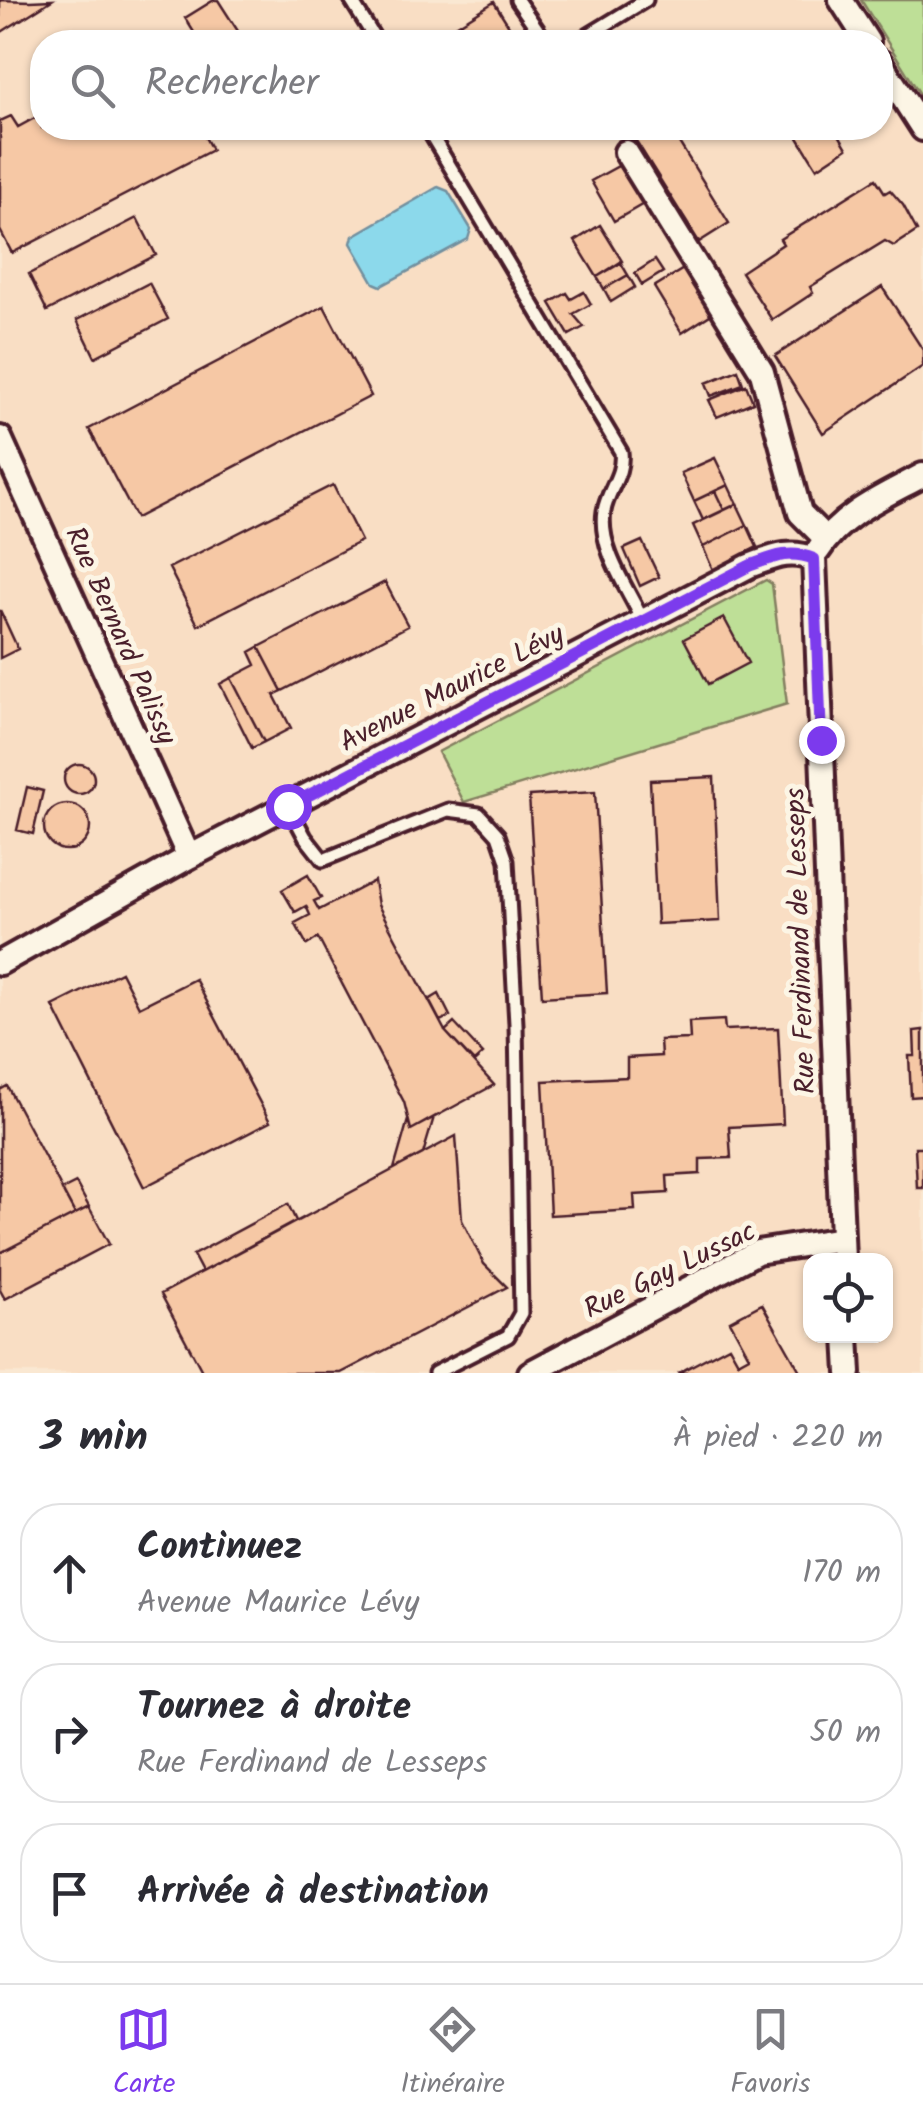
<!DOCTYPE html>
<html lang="fr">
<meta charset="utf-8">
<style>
body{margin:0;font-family:Kalam,sans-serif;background:#f7f7f7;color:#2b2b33}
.controls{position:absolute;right:30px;bottom:30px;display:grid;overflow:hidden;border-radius:20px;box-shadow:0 2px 8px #0004}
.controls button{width:90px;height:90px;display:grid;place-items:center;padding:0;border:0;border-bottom:2px solid #e1e1e2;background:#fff;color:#2b2b33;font:50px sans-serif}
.stop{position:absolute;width:30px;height:30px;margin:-22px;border:8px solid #7c3aed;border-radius:50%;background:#fff}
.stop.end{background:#7c3aed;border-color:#fff;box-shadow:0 2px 10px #0008}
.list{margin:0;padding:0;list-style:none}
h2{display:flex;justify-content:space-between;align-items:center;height:130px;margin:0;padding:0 40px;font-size:42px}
h2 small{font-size:32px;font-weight:400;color:#7c7c81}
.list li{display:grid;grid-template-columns:65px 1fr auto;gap:30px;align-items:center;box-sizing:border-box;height:140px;margin:0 20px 20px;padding:0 20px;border:2px solid #e1e1e2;border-radius:40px}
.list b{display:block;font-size:38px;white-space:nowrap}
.list p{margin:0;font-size:32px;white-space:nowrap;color:#7c7c81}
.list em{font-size:32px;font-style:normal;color:#7c7c81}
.icon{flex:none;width:55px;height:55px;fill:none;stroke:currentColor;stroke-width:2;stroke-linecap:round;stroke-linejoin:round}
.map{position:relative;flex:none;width:923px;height:1373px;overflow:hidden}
.search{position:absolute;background:#fff;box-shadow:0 2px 8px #0004;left:30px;right:30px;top:30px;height:110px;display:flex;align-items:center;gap:25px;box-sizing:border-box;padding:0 35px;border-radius:40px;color:#7c7c81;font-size:38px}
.sheet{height:610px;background:#fff}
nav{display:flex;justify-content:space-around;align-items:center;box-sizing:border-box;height:140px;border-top:2px solid #e1e1e2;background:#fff;font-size:28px;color:#7c7c81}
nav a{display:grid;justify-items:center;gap:5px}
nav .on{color:#7c3aed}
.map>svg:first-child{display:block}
.built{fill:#f9dec4;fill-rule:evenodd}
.green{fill:#bedf97;stroke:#847f61;stroke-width:2.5}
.water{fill:#8cd9eb;stroke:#728f9e;stroke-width:2.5}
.building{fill:#f6c8a5;stroke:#4a1f2b;stroke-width:2.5}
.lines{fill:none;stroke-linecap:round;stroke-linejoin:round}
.lane-casing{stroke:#4a1f2b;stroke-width:19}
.street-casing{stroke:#4a1f2b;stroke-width:30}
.lane{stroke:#fcf5e5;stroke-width:11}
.street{stroke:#fcf5e5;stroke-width:22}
.route{stroke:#7c3aed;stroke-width:12}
.labels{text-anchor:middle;stroke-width:10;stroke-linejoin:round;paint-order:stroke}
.street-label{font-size:28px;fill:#4a1f2b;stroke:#fcf5e5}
</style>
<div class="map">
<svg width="923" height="1373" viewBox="0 0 923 1373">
<rect width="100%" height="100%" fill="#fae8d2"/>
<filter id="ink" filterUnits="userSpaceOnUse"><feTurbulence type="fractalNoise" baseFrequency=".01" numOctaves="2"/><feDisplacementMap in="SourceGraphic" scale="20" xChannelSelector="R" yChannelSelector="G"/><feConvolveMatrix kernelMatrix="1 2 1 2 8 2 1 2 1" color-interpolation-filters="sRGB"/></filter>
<g filter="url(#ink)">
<path class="built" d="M0,0H923V1373H0ZM42,42H880V128H42ZM810,1260H886V1336H810Z"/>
<path class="green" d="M861,0H923V99Z
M766,580L772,584L787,704L464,802L438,752Z"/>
<path class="water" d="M438,187L448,191L471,229L468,239L381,286L374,283L351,243L353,236Z"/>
<path class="building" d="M0,0L30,1L52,0L0,33Z
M214,0H218L245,42H200L185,18Z
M494,2L519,42H442L438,37Z
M42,114V128H200L212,150L12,253L0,230V121L11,116L18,127Z
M628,128H670L729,223L699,242Z
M792,128H835L847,148L817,168Z
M622,164L645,203L614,221L591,181Z
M876,179L885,193L890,190L903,205L917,231L894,246L885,241L810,287L813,293L772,320L741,272L783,244L780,239Z
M137,218L156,255L47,311L29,274Z
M600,225L622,261L597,277L575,241Z
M655,260L663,272L642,285L635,273Z
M621,263L628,275L604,289L597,277Z
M685,268L713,313L682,333L654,287Z
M628,275L635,287L611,302L604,289Z
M149,283L168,319L95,357L77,320Z
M882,287L923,350V366L823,433L775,356Z
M584,292L591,304L573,314L584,327L569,335L550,303L567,293L571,299Z
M324,306L371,396L136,518L89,429Z
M738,370L743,384L711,396L706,383Z
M746,385L753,402L717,417L709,400Z
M715,458L728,485L694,501L681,473Z
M333,485L361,541L198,625L169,568Z
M728,485L737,504L724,510L715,491Z
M715,491L724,510L703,520L694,501Z
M737,504L747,525L703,547L693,525Z
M747,525L757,547L713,570L703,547Z
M642,541L659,577L640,586L624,549Z
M385,582L408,626L282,691L259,647Z
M0,610L18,649L0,658Z
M724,618L748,663L708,684L684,639Z
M259,647L282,691L274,695L291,728L264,742L231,678L256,665L250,652Z
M231,678L264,742L252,748L220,684Z
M64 779a15 15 0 1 1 30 0a15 15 0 1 1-30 0Z
M714,777L720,921L657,924L650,780Z
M27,787L43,791L33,834L17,830Z
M595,792L607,993L542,997L529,796Z
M44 827a23 23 0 1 1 46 0a23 23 0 1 1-46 0Z
M308,875L321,898L314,901L319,910L374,881L378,905L445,1031L494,1085L411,1130L404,1102L318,938L307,945L295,923L310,915L306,906L295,912L282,890Z
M121,972L139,1007L195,979L270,1122L144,1187L53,1006Z
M439,994L450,1016L440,1021L429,1000Z
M724,1020L725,1030L778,1028L783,1124L729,1127L731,1158L700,1159V1174L667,1176L668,1193L634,1195L635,1210L550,1215L543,1081L627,1077V1058L661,1056L660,1040L690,1039L689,1022Z
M454,1023L483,1054L474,1062L445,1031Z
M923,1030V1096L911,1097L909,1056H915L914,1031Z
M7,1086L75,1214L0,1253V1090Z
M434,1117L423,1154L394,1169L408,1120L411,1130Z
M456,1136L462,1220L484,1264L507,1287L341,1373H203L161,1294Z
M915,1147H923V1188H917Z
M76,1183L89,1207L75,1214L62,1190Z
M288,1204L296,1221L202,1272L193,1255Z
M89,1207L109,1244L5,1299L0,1290V1253Z
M762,1304L801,1373H678L729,1346L738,1362L749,1356L730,1321Z"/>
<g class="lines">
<defs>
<path id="lane" d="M351,0L377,42
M517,0L546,42
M577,42L646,0
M427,128L621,452C624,475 608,489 604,511C598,549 628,588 643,621
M288,805L305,837L323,860L448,810L479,814L498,835L507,861L516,1024L521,1313L508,1336L435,1373"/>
<path id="street" d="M841,0L868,42
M880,62L923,129
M626,152L762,372L800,513L826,539
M0,438L189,857
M818,551C842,513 885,496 923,475
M814,559L843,1260
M0,963L189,857L749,566C774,557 789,549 814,559
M847,1336L849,1373
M530,1373L757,1252L842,1239"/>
</defs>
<use href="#lane" class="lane-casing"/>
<use href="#street" class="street-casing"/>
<use href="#lane" class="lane"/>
<use href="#street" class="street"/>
</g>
</g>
<g class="lines" filter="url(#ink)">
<path class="route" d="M288,806L749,566C773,557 789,549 814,559L821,740"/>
</g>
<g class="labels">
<g class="street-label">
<text transform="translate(122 635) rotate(66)" y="10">Rue Bernard Palissy</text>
<text transform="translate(451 687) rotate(-27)" y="10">Avenue Maurice Lévy</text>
<text transform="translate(799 941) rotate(-92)" y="10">Rue Ferdinand de Lesseps</text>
<text transform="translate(669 1269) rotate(-26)" y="10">Rue Gay Lussac</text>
</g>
</g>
</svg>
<div class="controls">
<button><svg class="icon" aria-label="locate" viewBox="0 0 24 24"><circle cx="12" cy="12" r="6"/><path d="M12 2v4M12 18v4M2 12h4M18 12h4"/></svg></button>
</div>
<div class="stop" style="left:288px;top:806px"></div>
<div class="stop end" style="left:821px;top:740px"></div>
<div class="search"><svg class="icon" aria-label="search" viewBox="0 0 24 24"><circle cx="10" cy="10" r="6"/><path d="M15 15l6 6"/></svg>Rechercher</div>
</div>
<section class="sheet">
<h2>3 min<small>À pied · 220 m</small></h2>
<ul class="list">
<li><svg class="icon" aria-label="ahead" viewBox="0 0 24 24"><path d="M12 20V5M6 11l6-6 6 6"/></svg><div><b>Continuez</b><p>Avenue Maurice Lévy</p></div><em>170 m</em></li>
<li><svg class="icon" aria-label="right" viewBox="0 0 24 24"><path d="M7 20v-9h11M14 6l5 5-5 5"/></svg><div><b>Tournez à droite</b><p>Rue Ferdinand de Lesseps</p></div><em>50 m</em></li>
<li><svg class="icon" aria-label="arrive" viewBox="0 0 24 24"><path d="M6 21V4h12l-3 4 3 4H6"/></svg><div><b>Arrivée à destination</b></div></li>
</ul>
</section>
<nav>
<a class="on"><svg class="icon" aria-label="map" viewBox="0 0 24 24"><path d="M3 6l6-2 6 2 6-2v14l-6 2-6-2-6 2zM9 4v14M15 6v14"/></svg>Carte</a>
<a><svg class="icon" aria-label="directions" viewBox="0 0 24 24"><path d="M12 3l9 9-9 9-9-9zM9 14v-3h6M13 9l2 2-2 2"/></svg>Itinéraire</a>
<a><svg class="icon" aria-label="saved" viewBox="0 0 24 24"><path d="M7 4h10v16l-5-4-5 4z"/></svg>Favoris</a>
</nav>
